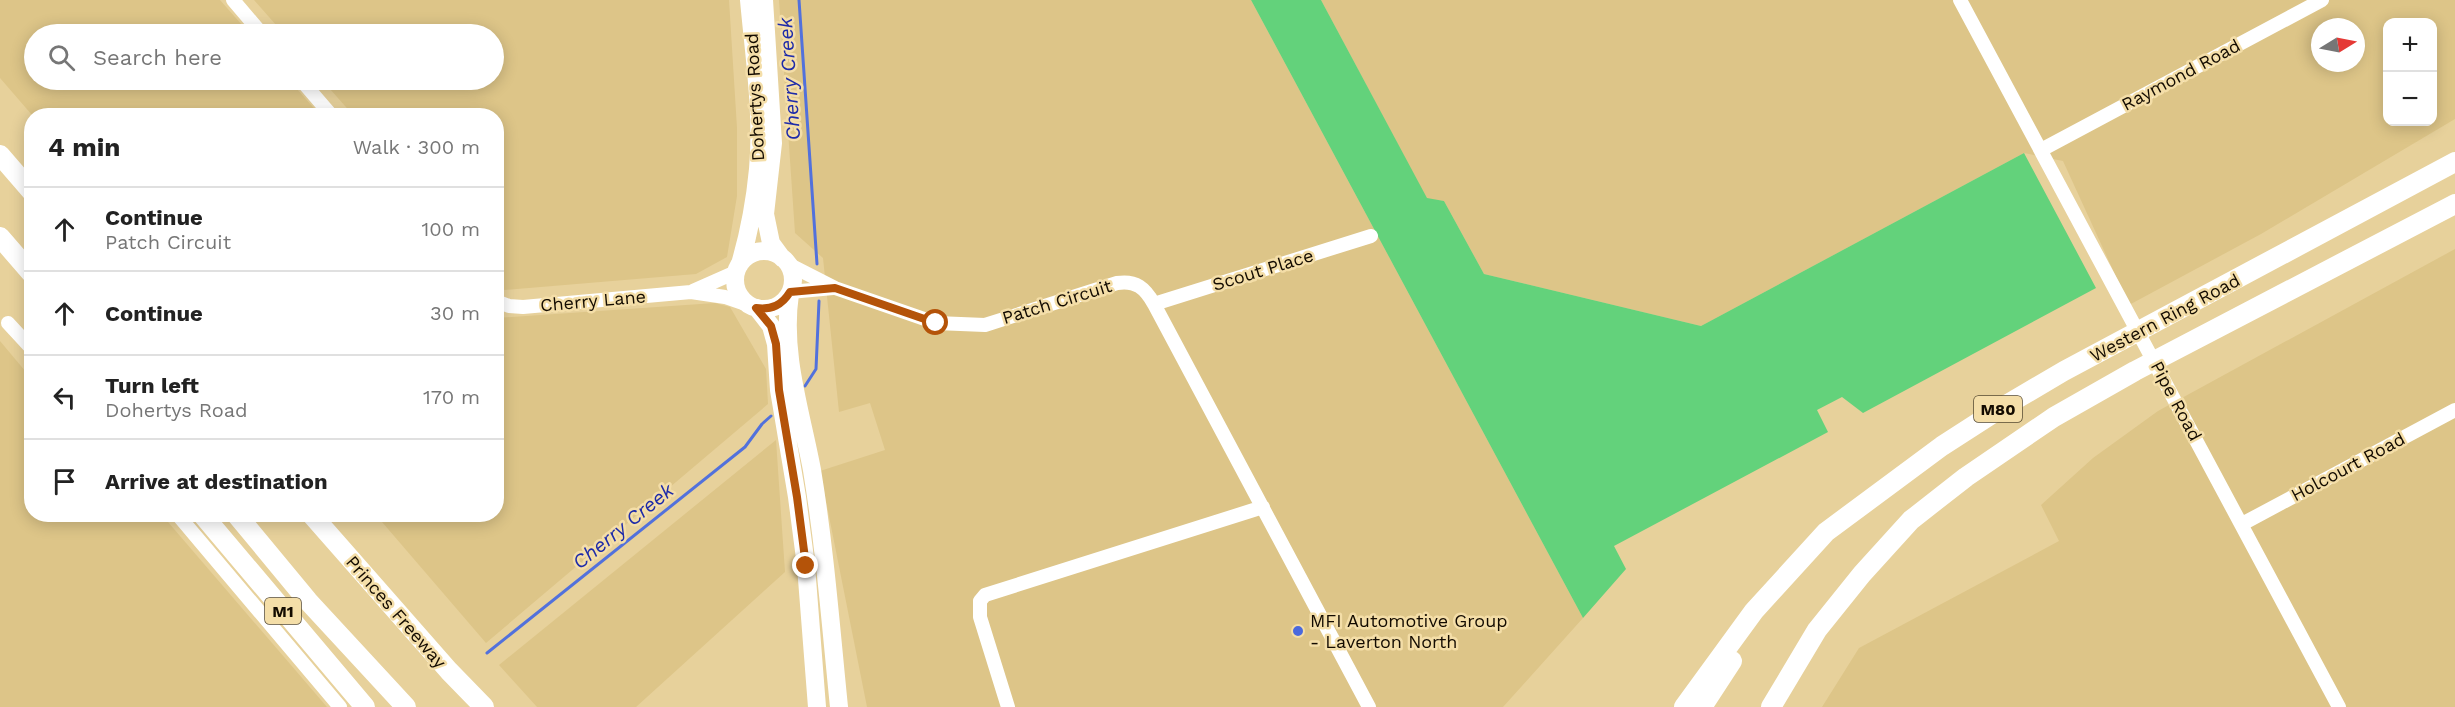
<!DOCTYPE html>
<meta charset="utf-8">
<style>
body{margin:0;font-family:"Work Sans",sans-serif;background:#f2f2f2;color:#222}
.controls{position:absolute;right:18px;top:18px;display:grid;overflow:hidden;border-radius:12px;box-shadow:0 3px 15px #0003}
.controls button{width:54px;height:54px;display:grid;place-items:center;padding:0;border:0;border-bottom:2px solid #e0e0e0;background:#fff;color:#222;font:30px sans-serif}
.compass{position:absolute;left:2311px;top:18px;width:54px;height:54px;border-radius:50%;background:#fff;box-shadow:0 3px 15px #0003;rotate:80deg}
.stop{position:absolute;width:18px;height:18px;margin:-14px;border:4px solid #b45309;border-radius:50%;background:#fff}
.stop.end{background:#b45309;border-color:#fff;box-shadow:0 2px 6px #0008}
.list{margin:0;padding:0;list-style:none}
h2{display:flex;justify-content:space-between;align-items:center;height:78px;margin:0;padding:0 24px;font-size:26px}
h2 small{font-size:20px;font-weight:400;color:#767676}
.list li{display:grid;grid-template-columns:39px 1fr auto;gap:18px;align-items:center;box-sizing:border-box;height:84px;padding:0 24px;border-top:2px solid #e0e0e0}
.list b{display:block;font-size:22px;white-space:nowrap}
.list p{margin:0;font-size:20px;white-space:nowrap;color:#767676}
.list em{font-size:20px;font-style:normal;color:#767676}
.icon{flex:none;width:33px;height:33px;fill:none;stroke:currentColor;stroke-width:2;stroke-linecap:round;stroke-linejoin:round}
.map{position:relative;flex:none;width:2455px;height:707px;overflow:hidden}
.search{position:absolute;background:#fff;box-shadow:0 3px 15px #0003;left:24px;top:24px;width:480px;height:66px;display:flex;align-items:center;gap:15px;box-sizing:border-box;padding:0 21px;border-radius:33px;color:#767676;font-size:22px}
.panel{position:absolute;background:#fff;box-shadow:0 3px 15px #0003;left:24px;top:108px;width:480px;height:414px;border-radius:24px}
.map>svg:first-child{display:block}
.built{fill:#ddc588;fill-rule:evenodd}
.green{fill:#63d27b}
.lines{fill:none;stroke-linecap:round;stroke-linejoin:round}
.stream{stroke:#5271dc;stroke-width:3}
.minor{stroke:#fff;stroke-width:14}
.major{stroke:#fff;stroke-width:18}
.highway{stroke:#fff;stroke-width:20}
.route{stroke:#b45309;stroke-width:8}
.poi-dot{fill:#4a69dd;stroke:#f4dea8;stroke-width:2}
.labels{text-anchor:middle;stroke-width:5;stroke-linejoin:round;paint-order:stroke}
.shield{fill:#f4dea8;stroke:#564a32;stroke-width:1.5}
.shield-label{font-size:16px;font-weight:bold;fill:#130b00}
.street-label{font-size:18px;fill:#130b00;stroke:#f4dea8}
.poi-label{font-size:18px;fill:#130b00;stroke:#f4dea8;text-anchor:start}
.water-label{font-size:20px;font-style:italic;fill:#1e2ba9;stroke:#f4dea8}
</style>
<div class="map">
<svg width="2455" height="707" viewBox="0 0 2455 707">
<rect width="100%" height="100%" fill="#e7d19b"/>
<path class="built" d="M0,0H220L250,34H34V80H289L320,115H32L0,78Z
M254,0H729L737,128V196L727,257L696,274L504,290L496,282V116L353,115L322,80H494V34H284Z
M779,0H1251L1583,618L1503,707H867L820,471L885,450L870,403L839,412L823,258L795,233Z
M1321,0H2455V119L2261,234L2129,305L2063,161L2024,153L1701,326L1484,274L1444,201L1427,199ZM2388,22H2432V122H2388ZM2320,27H2356V63H2320Z
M2455,249V707H1822L1859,648L2059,541L2041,505L2093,458L2158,411Z
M715,303L730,307L766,369L768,404L486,643L376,515L496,514L497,318Z
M0,341L31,378L32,514L162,515L327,707H0Z
M776,440L785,572L636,707H537L499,665Z"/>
<path class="green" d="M1251,0H1321L1427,198L1444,201L1484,274L1701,326L2024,153L2096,288L1863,413L1842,397L1817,410L1828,432L1614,546L1626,569L1583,618Z"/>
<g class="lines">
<path class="stream" d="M799,0L817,264
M805,386L816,369L819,301
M487,653L745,447L762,424L771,416"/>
<path class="minor" d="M233,0L262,34
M1960,0L2339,707
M301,80L332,116
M2041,150L2322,0
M788,264L835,288L936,323L985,325L1117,283C1136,280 1145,288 1154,304L1369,707
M693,291L736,272
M790,292L833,288
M496,301L509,306L523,307L691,292L725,297L748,305
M1154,304L1371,236
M8,323L32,349
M177,514L340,707
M2242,524L2455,410
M1008,707L980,617V601L985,595L1263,507"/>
<path class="major" d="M764,0L773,143L765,214L771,243L782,258
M735 280a29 29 0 1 1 58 0a29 29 0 1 1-58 0Z
M740,264C749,233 755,201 758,169C763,114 754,56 749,0
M790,294C781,354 801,411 812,470C825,549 831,628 839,707
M757,308L771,326L776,344L779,390L797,497L806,566L817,707"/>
<path class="highway" d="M0,155L32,192
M0,237L32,274
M202,514L365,707
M236,514L308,601L406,707
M311,514L449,671L484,707
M1684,707L1754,611L1826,532L1942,446L2001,408L2064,371L2455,162
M1702,707L1732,661
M1771,707L1817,630L1862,574L1911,520L1966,477L2054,417L2135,371L2455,204"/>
</g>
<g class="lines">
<path class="route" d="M806,566L797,497L779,390L776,344L771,326L756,308C772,310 782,305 790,292L835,288L936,323"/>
</g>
<circle class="poi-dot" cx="1298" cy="631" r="6"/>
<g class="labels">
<g class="shield">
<rect x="1974" y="396" width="48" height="26" rx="4.5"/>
<rect x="265" y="598" width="36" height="26" rx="4.5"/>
</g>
<g class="shield-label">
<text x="1998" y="415">M80</text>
<text x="283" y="617">M1</text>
</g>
<g class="street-label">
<text transform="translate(2181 75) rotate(-28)" y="6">Raymond Road</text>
<text transform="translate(755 97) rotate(-93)" y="6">Dohertys Road</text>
<text transform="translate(1263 270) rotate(-17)" y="6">Scout Place</text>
<text transform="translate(593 301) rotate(-5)" y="6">Cherry Lane</text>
<text transform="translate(1057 302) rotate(-17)" y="6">Patch Circuit</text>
<text transform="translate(2165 318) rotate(-28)" y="6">Western Ring Road</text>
<text transform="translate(2176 401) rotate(62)" y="6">Pipe Road</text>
<text transform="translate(2348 467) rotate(-28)" y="6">Holcourt Road</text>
<text transform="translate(396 612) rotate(49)" y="6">Princes Freeway</text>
</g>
<g class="poi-label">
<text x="1310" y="627">MFI Automotive Group<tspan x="1310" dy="21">- Laverton North</tspan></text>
</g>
<g class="water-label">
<text transform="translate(789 79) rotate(-94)" y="7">Cherry Creek</text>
<text transform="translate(623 526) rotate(-39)" y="7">Cherry Creek</text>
</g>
</g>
</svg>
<div class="controls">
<button>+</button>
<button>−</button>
</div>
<svg class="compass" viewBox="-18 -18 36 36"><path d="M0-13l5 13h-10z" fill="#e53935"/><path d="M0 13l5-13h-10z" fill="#767676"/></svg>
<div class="stop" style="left:936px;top:323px"></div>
<div class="stop end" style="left:806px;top:566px"></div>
<div class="search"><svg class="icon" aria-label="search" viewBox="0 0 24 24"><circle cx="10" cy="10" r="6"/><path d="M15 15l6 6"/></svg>Search here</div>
<section class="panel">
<h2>4 min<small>Walk · 300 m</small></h2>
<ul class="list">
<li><svg class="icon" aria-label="ahead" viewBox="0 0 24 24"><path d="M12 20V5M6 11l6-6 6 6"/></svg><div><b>Continue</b><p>Patch Circuit</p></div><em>100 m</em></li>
<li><svg class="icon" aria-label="ahead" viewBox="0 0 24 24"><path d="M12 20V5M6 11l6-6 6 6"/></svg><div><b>Continue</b></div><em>30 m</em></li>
<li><svg class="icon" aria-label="left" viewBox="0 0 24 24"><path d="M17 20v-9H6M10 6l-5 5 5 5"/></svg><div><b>Turn left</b><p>Dohertys Road</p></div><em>170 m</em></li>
<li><svg class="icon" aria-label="arrive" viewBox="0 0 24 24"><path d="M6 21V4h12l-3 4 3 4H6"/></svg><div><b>Arrive at destination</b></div></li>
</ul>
</section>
</div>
